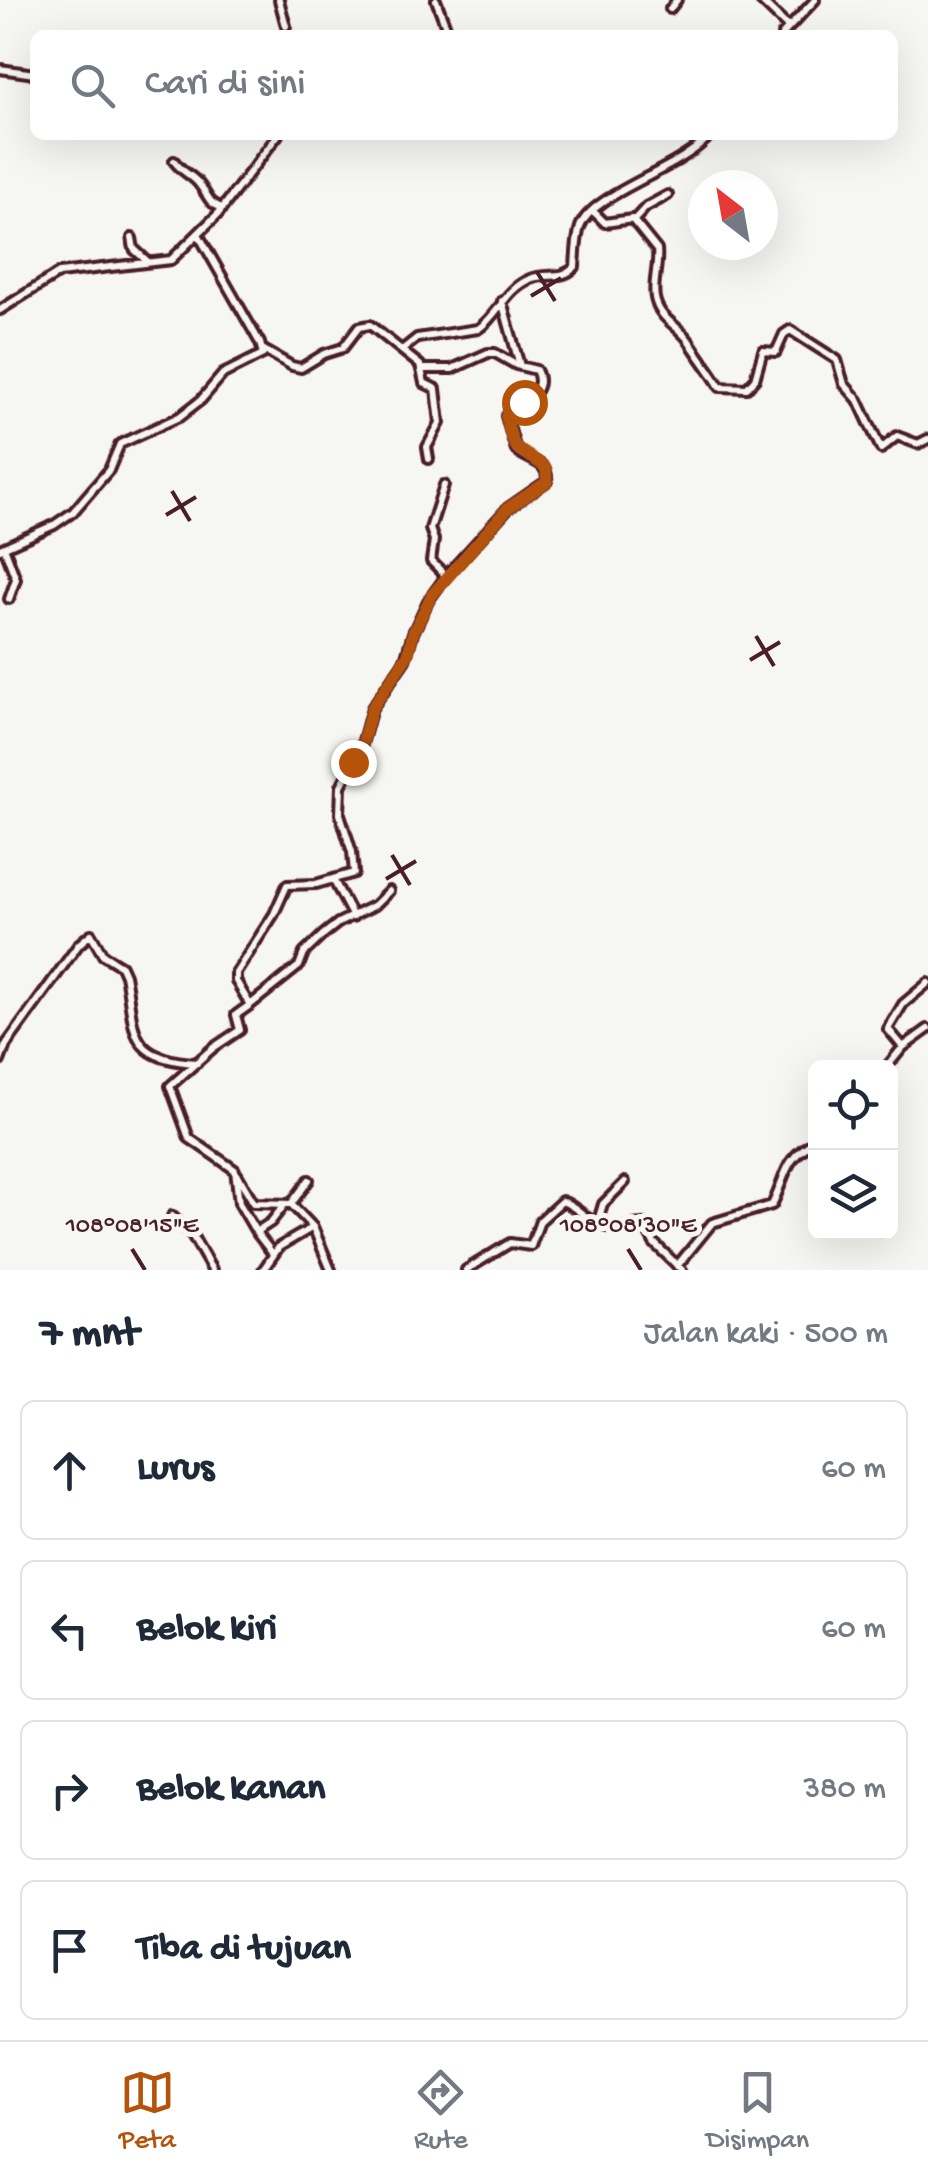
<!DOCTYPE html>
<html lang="id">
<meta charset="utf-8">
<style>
body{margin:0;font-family:"Gochi Hand",sans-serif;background:#f2f2f3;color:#1f2937}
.controls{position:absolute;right:30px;bottom:30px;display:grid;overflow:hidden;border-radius:15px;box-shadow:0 10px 40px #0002}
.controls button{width:90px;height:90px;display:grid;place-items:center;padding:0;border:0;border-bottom:2px solid #e0e1e3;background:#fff;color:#1f2937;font:50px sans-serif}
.compass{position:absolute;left:688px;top:170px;width:90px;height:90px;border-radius:50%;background:#fff;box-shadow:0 10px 40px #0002;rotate:329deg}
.stop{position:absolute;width:30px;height:30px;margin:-22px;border:8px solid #b45309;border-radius:50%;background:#fff}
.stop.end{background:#b45309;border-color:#fff;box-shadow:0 2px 10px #0008}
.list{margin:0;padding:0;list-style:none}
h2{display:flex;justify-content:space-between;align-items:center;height:130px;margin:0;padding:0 40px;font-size:42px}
h2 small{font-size:32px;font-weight:400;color:#747a83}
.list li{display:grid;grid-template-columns:65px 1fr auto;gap:30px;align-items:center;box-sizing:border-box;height:140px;margin:0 20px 20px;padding:0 20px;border:2px solid #e0e1e3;border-radius:15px}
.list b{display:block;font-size:38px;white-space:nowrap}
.list em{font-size:32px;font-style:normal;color:#747a83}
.icon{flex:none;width:55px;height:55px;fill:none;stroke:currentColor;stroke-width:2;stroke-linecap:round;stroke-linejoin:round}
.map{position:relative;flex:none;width:928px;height:1270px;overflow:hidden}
.search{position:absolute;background:#fff;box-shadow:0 10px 40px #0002;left:30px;right:30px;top:30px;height:110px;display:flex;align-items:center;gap:25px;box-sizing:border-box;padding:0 35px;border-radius:15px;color:#747a83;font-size:38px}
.sheet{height:770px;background:#fff}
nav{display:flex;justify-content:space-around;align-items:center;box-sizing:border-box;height:140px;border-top:2px solid #e0e1e3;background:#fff;font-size:28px;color:#747a83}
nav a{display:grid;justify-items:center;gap:5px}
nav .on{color:#b45309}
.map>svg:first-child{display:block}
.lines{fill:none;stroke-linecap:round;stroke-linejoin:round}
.street-casing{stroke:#4a1f2b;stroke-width:14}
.street{stroke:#f6f6f2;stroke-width:6}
.route{stroke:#b45309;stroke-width:12}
.ticks{fill:none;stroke:#4a1f2b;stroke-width:4}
.ticks-label{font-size:25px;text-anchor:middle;fill:#4a1f2b;stroke:#f6f6f2;stroke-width:10;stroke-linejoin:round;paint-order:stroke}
</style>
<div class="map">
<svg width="928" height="1270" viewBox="0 0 928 1270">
<rect width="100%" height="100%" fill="#f6f6f2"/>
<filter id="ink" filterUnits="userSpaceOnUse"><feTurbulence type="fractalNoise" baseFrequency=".01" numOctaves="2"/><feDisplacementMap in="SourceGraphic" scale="20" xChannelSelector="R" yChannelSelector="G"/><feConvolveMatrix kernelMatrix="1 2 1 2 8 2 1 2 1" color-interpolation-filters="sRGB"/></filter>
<g filter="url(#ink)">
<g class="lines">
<defs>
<path id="street" d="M279,0L286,26
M436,0L449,35
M760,0L788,27
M670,9L677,0
M782,35L815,0
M0,69L35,74
M174,161C183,173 192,175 199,184C209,196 207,203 223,208
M593,211L605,223L632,219L657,250C659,265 652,283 655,298C659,319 678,325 689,341C699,357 710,370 720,387L747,388L755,379L763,351L776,352L784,334L790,330L837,360L844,384L858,400L881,449L897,436L918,444L928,439
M634,220L646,207L668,195
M132,238L134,249L148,262
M502,301L520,366
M0,310L59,273L171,260L218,214L278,135
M264,350L292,366L301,368L324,354L343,348L359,327L370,325L420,365L424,383L436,389L440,423L427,447L429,459
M402,350L417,338L478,329C498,316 505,289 530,279C547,272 561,281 575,267C576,254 576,239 580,227C592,193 681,170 710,135
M444,485L430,529L434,540L431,561L446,576
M4,547L16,579L9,599
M0,549L54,525L73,512L109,470L120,444L179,417L201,400L223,374L263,354L260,343L198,234
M334,881L353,917
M250,1005L299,966L304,953L324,934L338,923L375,905L389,891
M903,1047L888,1029L903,1004L928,983
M0,1061L6,1045L79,944L91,934L103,955L121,966L125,975C136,1030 125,1059 197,1063
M886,1068L903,1047L928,1029
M237,1174L254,1203L291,1204L313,1227L279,1247L263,1270
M291,1204L309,1180
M172,1216L192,1235L212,1270
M597,1224L603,1204L625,1182
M313,1227L331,1270
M256,1232L239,1203L235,1170L189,1138L170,1086L213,1048L240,1030L236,1015L250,1005L236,981V973L274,914L287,885L316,884L354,873L352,852L340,814L341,786L361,748L372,708L405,660L413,633L428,601L446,576L508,508L547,481C549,461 528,461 516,450L506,416C521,404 548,392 536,370L516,365L495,353H488L452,369H423
M273,1254L256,1232L271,1222L285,1204
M677,1266L712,1223L772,1205C787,1176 782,1159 816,1141
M466,1270L510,1243L531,1246L540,1221L562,1201C581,1208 586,1224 612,1228C623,1230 634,1223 644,1224L654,1243L682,1270"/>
</defs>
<use href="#street" class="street-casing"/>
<use href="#street" class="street"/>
</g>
</g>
<g class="lines" filter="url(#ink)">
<path class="route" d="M353,762L361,748L372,708L408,655L413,633L432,595L508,508L547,482L546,468C517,444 515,459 506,416L524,402"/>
</g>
<path class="ticks" d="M537,272L555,301M531,296L561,278M172,491L190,521M166,515L196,497M756,636L774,666M750,660L780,642M392,855L410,885M386,879L416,861M132,1249L145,1270M628,1249L641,1270"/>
<g class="ticks-label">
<text x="132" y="1232">108°08'15"E</text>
<text x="628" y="1232">108°08'30"E</text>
</g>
</svg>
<div class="controls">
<button><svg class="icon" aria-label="locate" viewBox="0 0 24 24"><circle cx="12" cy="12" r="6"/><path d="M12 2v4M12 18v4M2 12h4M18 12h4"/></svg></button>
<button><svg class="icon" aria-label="layers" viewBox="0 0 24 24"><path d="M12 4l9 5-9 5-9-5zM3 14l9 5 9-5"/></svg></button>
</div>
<svg class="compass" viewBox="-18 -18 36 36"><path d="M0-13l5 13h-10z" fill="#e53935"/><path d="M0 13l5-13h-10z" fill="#747a83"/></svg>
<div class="stop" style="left:524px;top:402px"></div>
<div class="stop end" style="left:353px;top:762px"></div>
<div class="search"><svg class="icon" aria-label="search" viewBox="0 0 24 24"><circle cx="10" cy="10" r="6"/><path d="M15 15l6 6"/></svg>Cari di sini</div>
</div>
<section class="sheet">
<h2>7 mnt<small>Jalan kaki · 500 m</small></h2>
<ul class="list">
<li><svg class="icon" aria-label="ahead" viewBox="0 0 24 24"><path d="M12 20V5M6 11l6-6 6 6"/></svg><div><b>Lurus</b></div><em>60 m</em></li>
<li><svg class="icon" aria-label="left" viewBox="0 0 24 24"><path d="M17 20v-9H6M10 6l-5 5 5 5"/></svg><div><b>Belok kiri</b></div><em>60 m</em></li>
<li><svg class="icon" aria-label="right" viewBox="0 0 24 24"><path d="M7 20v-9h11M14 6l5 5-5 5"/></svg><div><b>Belok kanan</b></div><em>380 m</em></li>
<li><svg class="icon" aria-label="arrive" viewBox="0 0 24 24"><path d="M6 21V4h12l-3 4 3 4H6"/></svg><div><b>Tiba di tujuan</b></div></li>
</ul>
</section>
<nav>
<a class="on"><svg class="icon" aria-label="map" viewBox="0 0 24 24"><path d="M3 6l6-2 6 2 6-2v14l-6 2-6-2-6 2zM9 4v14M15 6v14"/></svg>Peta</a>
<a><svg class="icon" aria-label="directions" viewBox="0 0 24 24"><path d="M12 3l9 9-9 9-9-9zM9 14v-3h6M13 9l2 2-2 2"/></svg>Rute</a>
<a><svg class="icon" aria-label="saved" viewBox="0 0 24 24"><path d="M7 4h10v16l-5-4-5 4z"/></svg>Disimpan</a>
</nav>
